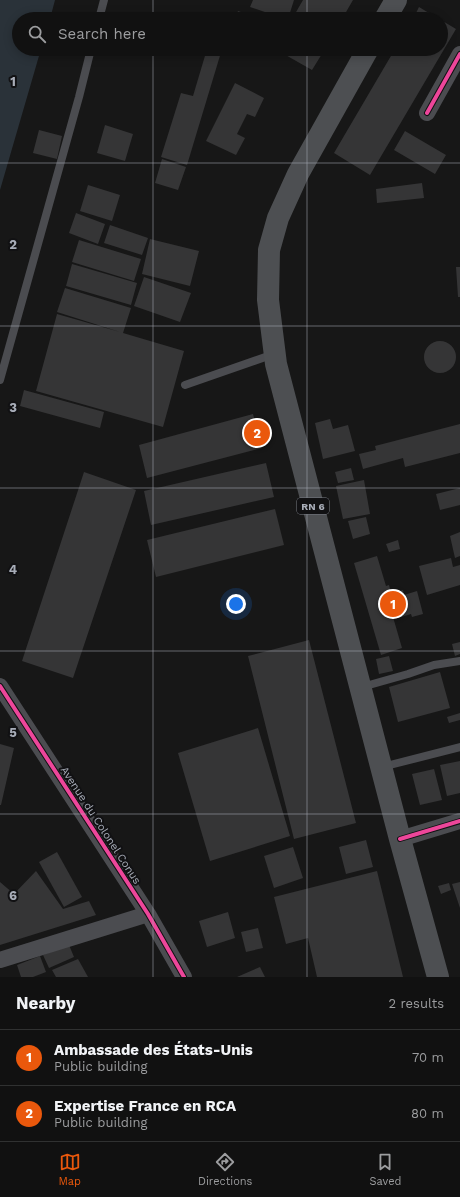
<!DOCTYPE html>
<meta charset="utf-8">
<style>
body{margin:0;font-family:"Work Sans",sans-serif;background:#1a1a1a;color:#f1f3f6}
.you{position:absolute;left:236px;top:604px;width:14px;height:14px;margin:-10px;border:3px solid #fff;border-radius:50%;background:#1a73e8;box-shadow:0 0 0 6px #1a73e833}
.badge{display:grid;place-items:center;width:26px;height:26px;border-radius:50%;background:#ea580c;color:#fff;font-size:13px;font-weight:700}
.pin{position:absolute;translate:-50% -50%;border:2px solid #fff;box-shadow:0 1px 4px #0006}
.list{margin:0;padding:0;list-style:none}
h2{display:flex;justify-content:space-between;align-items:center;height:52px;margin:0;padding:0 16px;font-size:17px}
h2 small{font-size:13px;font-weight:400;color:#9c9d9f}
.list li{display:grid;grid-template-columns:26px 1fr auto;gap:12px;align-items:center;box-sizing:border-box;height:56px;padding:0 16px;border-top:1px solid #303131}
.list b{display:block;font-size:15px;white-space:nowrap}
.list p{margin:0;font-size:13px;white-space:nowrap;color:#9c9d9f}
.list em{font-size:13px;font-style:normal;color:#9c9d9f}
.icon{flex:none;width:22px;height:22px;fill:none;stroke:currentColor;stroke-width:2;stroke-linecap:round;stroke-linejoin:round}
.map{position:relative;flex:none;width:460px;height:977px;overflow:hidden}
.search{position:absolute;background:#111;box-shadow:0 2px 10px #0003;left:12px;right:12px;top:12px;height:44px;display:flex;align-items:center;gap:10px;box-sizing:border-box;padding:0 14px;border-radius:22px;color:#9c9d9f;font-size:15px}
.sheet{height:164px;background:#111}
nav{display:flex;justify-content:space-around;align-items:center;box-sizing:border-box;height:56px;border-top:1px solid #303131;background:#111;font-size:11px;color:#9c9d9f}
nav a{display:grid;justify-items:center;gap:2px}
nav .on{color:#ea580c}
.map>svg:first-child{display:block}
.water{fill:#2a3239}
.building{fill:#353536}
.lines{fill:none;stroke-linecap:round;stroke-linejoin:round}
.service{stroke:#4b4c50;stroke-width:8}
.minor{stroke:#4b4c50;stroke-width:16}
.primary{stroke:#4d4f52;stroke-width:22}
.cycleway-casing{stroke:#111113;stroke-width:6}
.cycleway{stroke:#ed469a;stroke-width:4}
.grid{fill:none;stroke:#a8adb8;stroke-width:1;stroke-opacity:0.55}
.labels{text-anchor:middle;stroke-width:4;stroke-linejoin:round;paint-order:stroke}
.shield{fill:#111113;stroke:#7b7e86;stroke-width:1}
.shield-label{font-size:10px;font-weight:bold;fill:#a8adb8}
.street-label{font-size:11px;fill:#a8adb8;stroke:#111113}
.grid-label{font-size:13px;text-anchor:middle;font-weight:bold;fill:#a8adb8;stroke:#111113;stroke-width:4;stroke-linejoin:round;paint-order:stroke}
</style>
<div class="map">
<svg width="460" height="977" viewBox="0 0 460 977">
<rect width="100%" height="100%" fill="#171717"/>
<path class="water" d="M0,0H55L50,19H19V49H41L0,190Z"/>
<path class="building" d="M253,0H294L288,19H285L250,7Z
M303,0H353L342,19H292Z
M419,7L439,19H413Z
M238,11L262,19H235Z
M441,20L456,29L370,175L334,153L395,49H441Z
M207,49H222L187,165L161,157L181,93L193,96Z
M275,49H325L312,70Z
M235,83L264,98L255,117L247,114L237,134L245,138L236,155L206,141Z
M105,125L133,134L125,161L97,153Z
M39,130L62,136L57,159L33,153Z
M405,131L446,155L435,174L394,150Z
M162,159L186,167L178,190L155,183Z
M422,183L424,198L377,203L376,189Z
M88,185L120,195L112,221L80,211Z
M76,213L105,224L98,244L69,233Z
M110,225L148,238L142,255L104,243Z
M150,239L199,251L190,286L142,274Z
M79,240L141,259L134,281L72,262Z
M72,264L137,283L131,305L66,286Z
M456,267H460V297H458Z
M144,277L191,293L180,322L134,306Z
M65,288L131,308L123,333L184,351L163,427L36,391L57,314L120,332L57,312Z
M424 357a16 16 0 1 1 32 0a16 16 0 1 1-32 0Z
M24,390L104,412L100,428L20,406Z
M253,414L262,448L147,478L139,445Z
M330,419L333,429L348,425L355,451L323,459L315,423Z
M460,424V453L405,467L403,458L363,469L359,454L376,450L375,446Z
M266,463L274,497L151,525L144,491Z
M351,468L354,480L338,483L335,472Z
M84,472L136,490L73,678L22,661Z
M364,480L370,514L343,519L336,486Z
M460,488V505L440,510L436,494Z
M275,509L284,545L156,577L147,540Z
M366,517L370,534L353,539L348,521Z
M460,532V556L455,558L450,536Z
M398,540L400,549L389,552L386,544Z
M377,556L386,586L389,585L391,593L403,590L404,595L417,591L423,614L412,617L411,614L398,618V615L393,617L402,648L381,655L354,563Z
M451,558L453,567L460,565V585L427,595L419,566Z
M309,640L356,823L294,839L248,656Z
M460,642V654L455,656L452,644Z
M389,656L393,671L379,674L376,659Z
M440,672L450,708L398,722L389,687Z
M460,713V720L449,723L447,717Z
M258,728L290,836L210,861L178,753Z
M0,744L14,748L1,805H0Z
M460,761V793L447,796L440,765Z
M434,769L442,800L420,805L412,774Z
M366,840L373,867L346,874L339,847Z
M293,847L303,878L274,888L264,856Z
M57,852L82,897L64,907L39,862Z
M36,871L63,909L89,901L96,915L0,945V882L14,894Z
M377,871L403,977H317L308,938L286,944L274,897Z
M460,882V908L452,884Z
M449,883L451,890L441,894L438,886Z
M228,912L235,938L207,947L199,921Z
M258,928L263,948L246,952L241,932Z
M69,945L74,957L49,968L43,955Z
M40,956L46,972L33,977H21L17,965Z
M78,959L88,977H56L52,970Z
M260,967L265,977H237Z"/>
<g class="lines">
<path class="service" d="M99,19L104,0
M0,380L79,97L91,49
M185,385L274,354
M362,687L408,674L434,665L460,661
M382,767L460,747"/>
<path class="minor" d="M427,113L460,54
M0,686L148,914L184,977
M400,839L460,821
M0,960L148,914"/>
<path class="primary" d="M385,19L396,0
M368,49L298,174L278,218L269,250L268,300L276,364L400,839L438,977"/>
<defs>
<path id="cycleway" d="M427,113L460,54
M0,686L148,914L184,977
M400,839L460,821"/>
</defs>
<use href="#cycleway" class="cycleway-casing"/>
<use href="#cycleway" class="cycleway"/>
</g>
<path class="grid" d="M153,0V19M307,0V19M153,49V977M307,49V977M0,163H460M0,326H460M0,488H460M0,651H460M0,814H460"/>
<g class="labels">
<rect class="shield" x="297" y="498" width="32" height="16" rx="3"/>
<g class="shield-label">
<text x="313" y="510">RN 6</text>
</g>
<g class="street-label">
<text transform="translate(101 825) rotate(57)" y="4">Avenue du Colonel Conus</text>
</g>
</g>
<g class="grid-label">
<text x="13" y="86">1</text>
<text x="13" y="249">2</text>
<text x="13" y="412">3</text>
<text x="13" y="574">4</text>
<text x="13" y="737">5</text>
<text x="13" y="900">6</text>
</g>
</svg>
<div class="you"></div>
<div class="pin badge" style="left:393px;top:604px">1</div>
<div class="pin badge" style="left:257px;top:433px">2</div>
<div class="search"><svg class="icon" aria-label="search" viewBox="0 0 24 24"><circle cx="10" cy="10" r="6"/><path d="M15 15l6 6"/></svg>Search here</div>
</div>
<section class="sheet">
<h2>Nearby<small>2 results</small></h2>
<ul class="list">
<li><span class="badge">1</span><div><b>Ambassade des États-Unis</b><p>Public building</p></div><em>70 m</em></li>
<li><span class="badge">2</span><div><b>Expertise France en RCA</b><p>Public building</p></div><em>80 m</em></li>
</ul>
</section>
<nav>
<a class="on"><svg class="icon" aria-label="map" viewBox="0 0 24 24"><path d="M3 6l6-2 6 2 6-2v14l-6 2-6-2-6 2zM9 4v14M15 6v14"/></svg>Map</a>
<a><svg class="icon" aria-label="directions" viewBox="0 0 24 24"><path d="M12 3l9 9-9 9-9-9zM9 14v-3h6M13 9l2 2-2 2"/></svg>Directions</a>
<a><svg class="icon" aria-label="saved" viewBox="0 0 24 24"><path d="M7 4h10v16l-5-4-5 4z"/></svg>Saved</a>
</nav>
